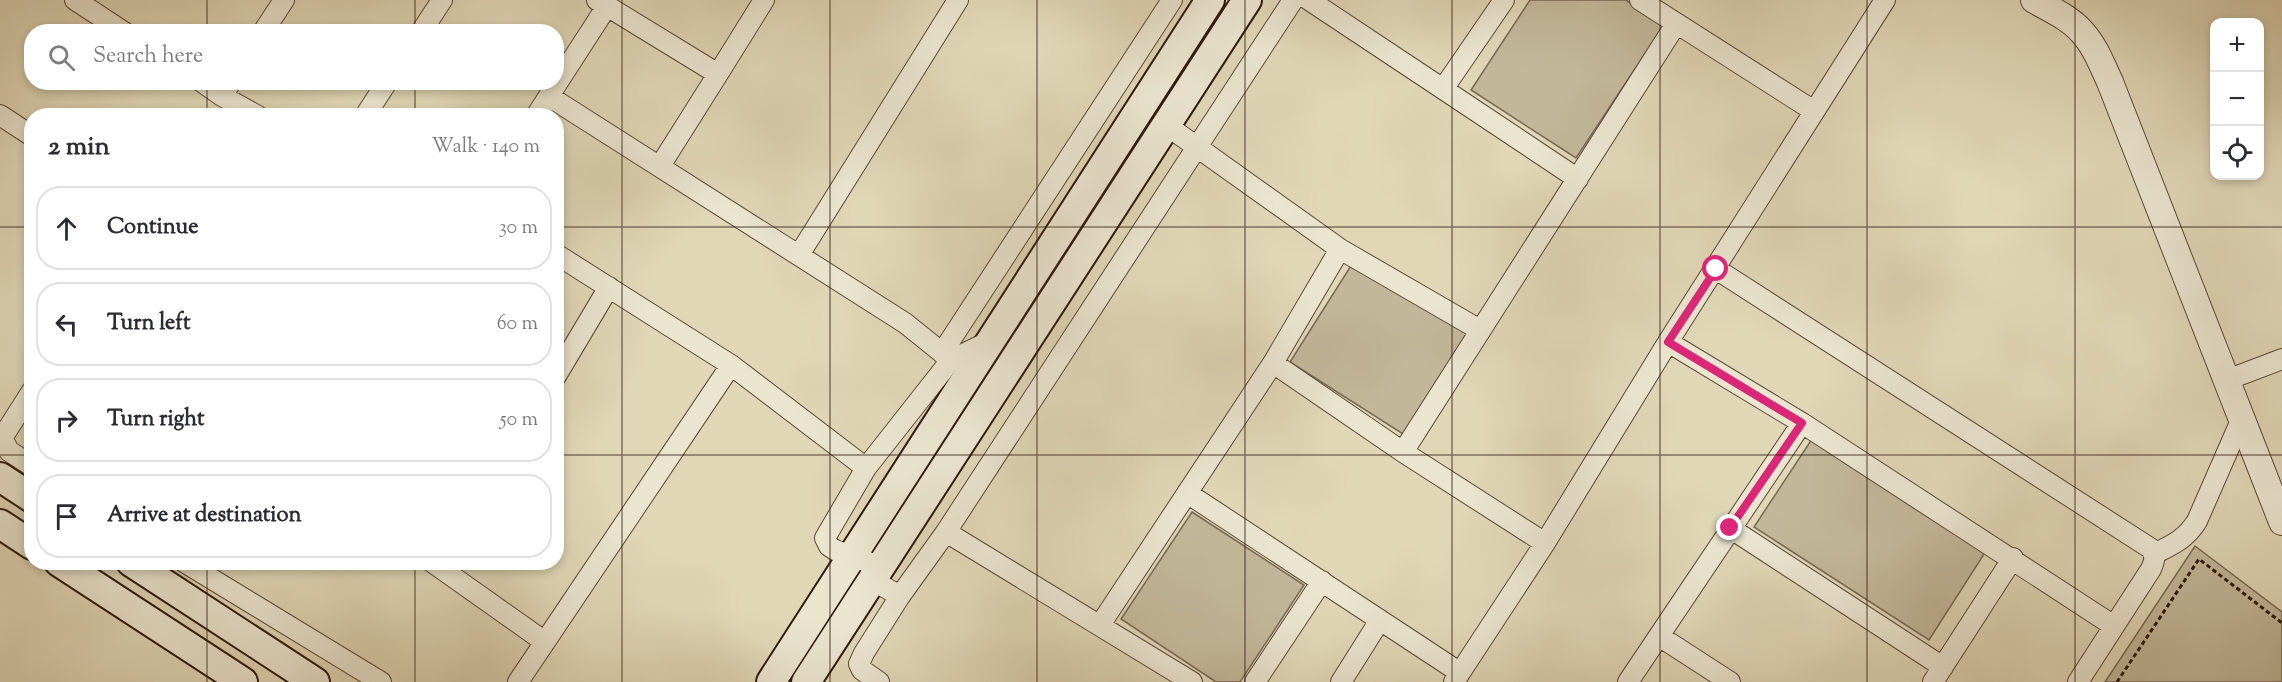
<!DOCTYPE html>
<meta charset="utf-8">
<style>
body{margin:0;font-family:"Sorts Mill Goudy",serif;background:#f2f2f3;color:#2b2b33}
.controls{position:absolute;right:18px;top:18px;display:grid;overflow:hidden;border-radius:12px;box-shadow:0 3px 9px #0003}
.controls button{width:54px;height:54px;display:grid;place-items:center;padding:0;border:0;border-bottom:2px solid #e1e1e2;background:#fff;color:#2b2b33;font:30px sans-serif}
.stop{position:absolute;width:18px;height:18px;margin:-14px;border:4px solid #db2777;border-radius:50%;background:#fff}
.stop.end{background:#db2777;border-color:#fff;box-shadow:0 2px 6px #0008}
.list{margin:0;padding:0;list-style:none}
h2{display:flex;justify-content:space-between;align-items:center;height:78px;margin:0;padding:0 24px;font-size:26px}
h2 small{font-size:20px;font-weight:400;color:#7c7c81}
.list li{display:grid;grid-template-columns:39px 1fr auto;gap:18px;align-items:center;box-sizing:border-box;height:84px;margin:0 12px 12px;padding:0 12px;border:2px solid #e1e1e2;border-radius:24px}
.list b{display:block;font-size:22px;white-space:nowrap}
.list em{font-size:20px;font-style:normal;color:#7c7c81}
.icon{flex:none;width:33px;height:33px;fill:none;stroke:currentColor;stroke-width:2;stroke-linecap:round;stroke-linejoin:round}
.map{position:relative;flex:none;width:2282px;height:682px;overflow:hidden}
.search{position:absolute;background:#fff;box-shadow:0 3px 9px #0003;left:24px;top:24px;width:540px;height:66px;display:flex;align-items:center;gap:15px;box-sizing:border-box;padding:0 21px;border-radius:24px;color:#7c7c81;font-size:22px}
.panel{position:absolute;background:#fff;box-shadow:0 3px 9px #0003;left:24px;top:108px;width:540px;height:462px;border-radius:24px}
.map>svg:first-child{display:block}
.green{fill:#c2b79a;stroke:#786854;stroke-width:1.5}
.lines{fill:none;stroke-linecap:round;stroke-linejoin:round}
.minor-casing{stroke:#5a4838;stroke-width:22}
.tertiary-casing{stroke:#5a4838;stroke-width:28}
.secondary-casing{stroke:#2d190e;stroke-width:32}
.path{stroke:#2d190e;stroke-width:3;stroke-dasharray:4.5 3;stroke-linecap:butt}
.minor{stroke:#ebe5d0;stroke-width:20}
.tertiary{stroke:#ebe5d0;stroke-width:26}
.secondary{stroke:#ebe5d0;stroke-width:28}
.route{stroke:#db2777;stroke-width:8}
.grid{fill:none;stroke:#2d190e;stroke-width:1.5;stroke-opacity:0.55}
</style>
<div class="map">
<svg width="2282" height="682" viewBox="0 0 2282 682">
<rect width="100%" height="100%" fill="#e0d7b7"/>
<filter id="stains"><feTurbulence type="fractalNoise" baseFrequency=".00333" numOctaves="4"/><feColorMatrix values="0 0 0 0 .2 0 0 0 0 .09 0 0 0 0 .02 0 0 0 .5 -.17"/></filter>
<radialGradient id="worn" r=".72"><stop offset=".6" stop-color="#630" stop-opacity="0"/><stop offset="1" stop-color="#630" stop-opacity=".3"/></radialGradient>
<path class="green" d="M1530,0H1626L1664,25L1576,158L1471,90Z
M1354,261L1468,333L1403,434L1290,362Z
M1812,439L1986,551L1929,640L1754,527Z
M1192,512L1304,585L1240,682H1216L1121,619Z
M2195,546L2282,612V682H2105Z"/>
<g class="lines">
<defs>
<path id="minor" d="M75,0L124,32
M1293,0L1197,147L1340,249L1480,330
M1309,0L1443,89
M1504,0L1443,89L1578,179
M1640,0L1814,111
M607,6L718,74L660,166
M263,32L284,0
M421,32L442,0
M718,74L764,0
M202,82L222,96
M231,82L222,96L258,116
M550,97L905,323L951,360
M0,115L32,136
M365,116L387,82
M536,116L607,6L597,0
M556,254L731,365L866,468L825,538L829,546L835,550L881,567
M799,255L958,0
M1716,269L2150,548C2156,556 2155,560 2151,569L2078,682
M1668,342L1802,423L2114,626
M942,353L1172,0
M1273,363L1403,452L1545,543
M556,376L609,287
M2227,380L2282,359
M32,391L2,438L9,451L32,466
M1403,452L1676,24
M866,468L951,360L988,342
M1187,493L1459,672
M1730,528L1943,667
M946,532L1197,147L1166,125
M2154,554C2172,545 2186,539 2197,521L2242,418
M184,562L381,682
M432,562L545,642
M872,580L900,596L864,653L859,664L862,670L879,682
M900,596L946,532L1192,682
M1100,625L1273,363L1340,249
M1659,636L1730,682
M518,682L731,365
M1255,682L1322,581
M1341,682L1380,620
M1454,682L1545,543L1668,342L1885,0
M1628,682L1802,423
M1933,682L2013,558"/>
<path id="tertiary" d="M2034,0C2050,9 2070,18 2082,32C2095,46 2102,65 2110,82L2282,522"/>
<path id="secondary" d="M0,477L32,498
M0,524L32,545
M59,562L243,682
M131,562L315,682
M771,682L1210,0
M806,682L1247,0"/>
</defs>
<use href="#minor" class="minor-casing"/>
<use href="#tertiary" class="tertiary-casing"/>
<use href="#secondary" class="secondary-casing"/>
<path class="path" d="M2117,682L2199,559L2282,623"/>
<use href="#minor" class="minor"/>
<use href="#tertiary" class="tertiary"/>
<use href="#secondary" class="secondary"/>
</g>
<g class="lines">
<path class="route" d="M1716,269L1668,342L1802,423L1730,528"/>
</g>
<path class="grid" d="M207,0V32M415,0V32M622,0V682M830,0V682M1037,0V682M1245,0V682M1452,0V682M1660,0V682M1867,0V682M2075,0V682M207,82V116M415,82V116M0,227H32M556,227H2282M0,455H32M556,455H2282M207,562V682M415,562V682"/>
<rect width="100%" height="100%" filter="url(#stains)"/>
<rect width="100%" height="100%" fill="url(#worn)"/>
</svg>
<div class="controls">
<button>+</button>
<button>−</button>
<button><svg class="icon" aria-label="locate" viewBox="0 0 24 24"><circle cx="12" cy="12" r="6"/><path d="M12 2v4M12 18v4M2 12h4M18 12h4"/></svg></button>
</div>
<div class="stop" style="left:1716px;top:269px"></div>
<div class="stop end" style="left:1730px;top:528px"></div>
<div class="search"><svg class="icon" aria-label="search" viewBox="0 0 24 24"><circle cx="10" cy="10" r="6"/><path d="M15 15l6 6"/></svg>Search here</div>
<section class="panel">
<h2>2 min<small>Walk · 140 m</small></h2>
<ul class="list">
<li><svg class="icon" aria-label="ahead" viewBox="0 0 24 24"><path d="M12 20V5M6 11l6-6 6 6"/></svg><div><b>Continue</b></div><em>30 m</em></li>
<li><svg class="icon" aria-label="left" viewBox="0 0 24 24"><path d="M17 20v-9H6M10 6l-5 5 5 5"/></svg><div><b>Turn left</b></div><em>60 m</em></li>
<li><svg class="icon" aria-label="right" viewBox="0 0 24 24"><path d="M7 20v-9h11M14 6l5 5-5 5"/></svg><div><b>Turn right</b></div><em>50 m</em></li>
<li><svg class="icon" aria-label="arrive" viewBox="0 0 24 24"><path d="M6 21V4h12l-3 4 3 4H6"/></svg><div><b>Arrive at destination</b></div></li>
</ul>
</section>
</div>
